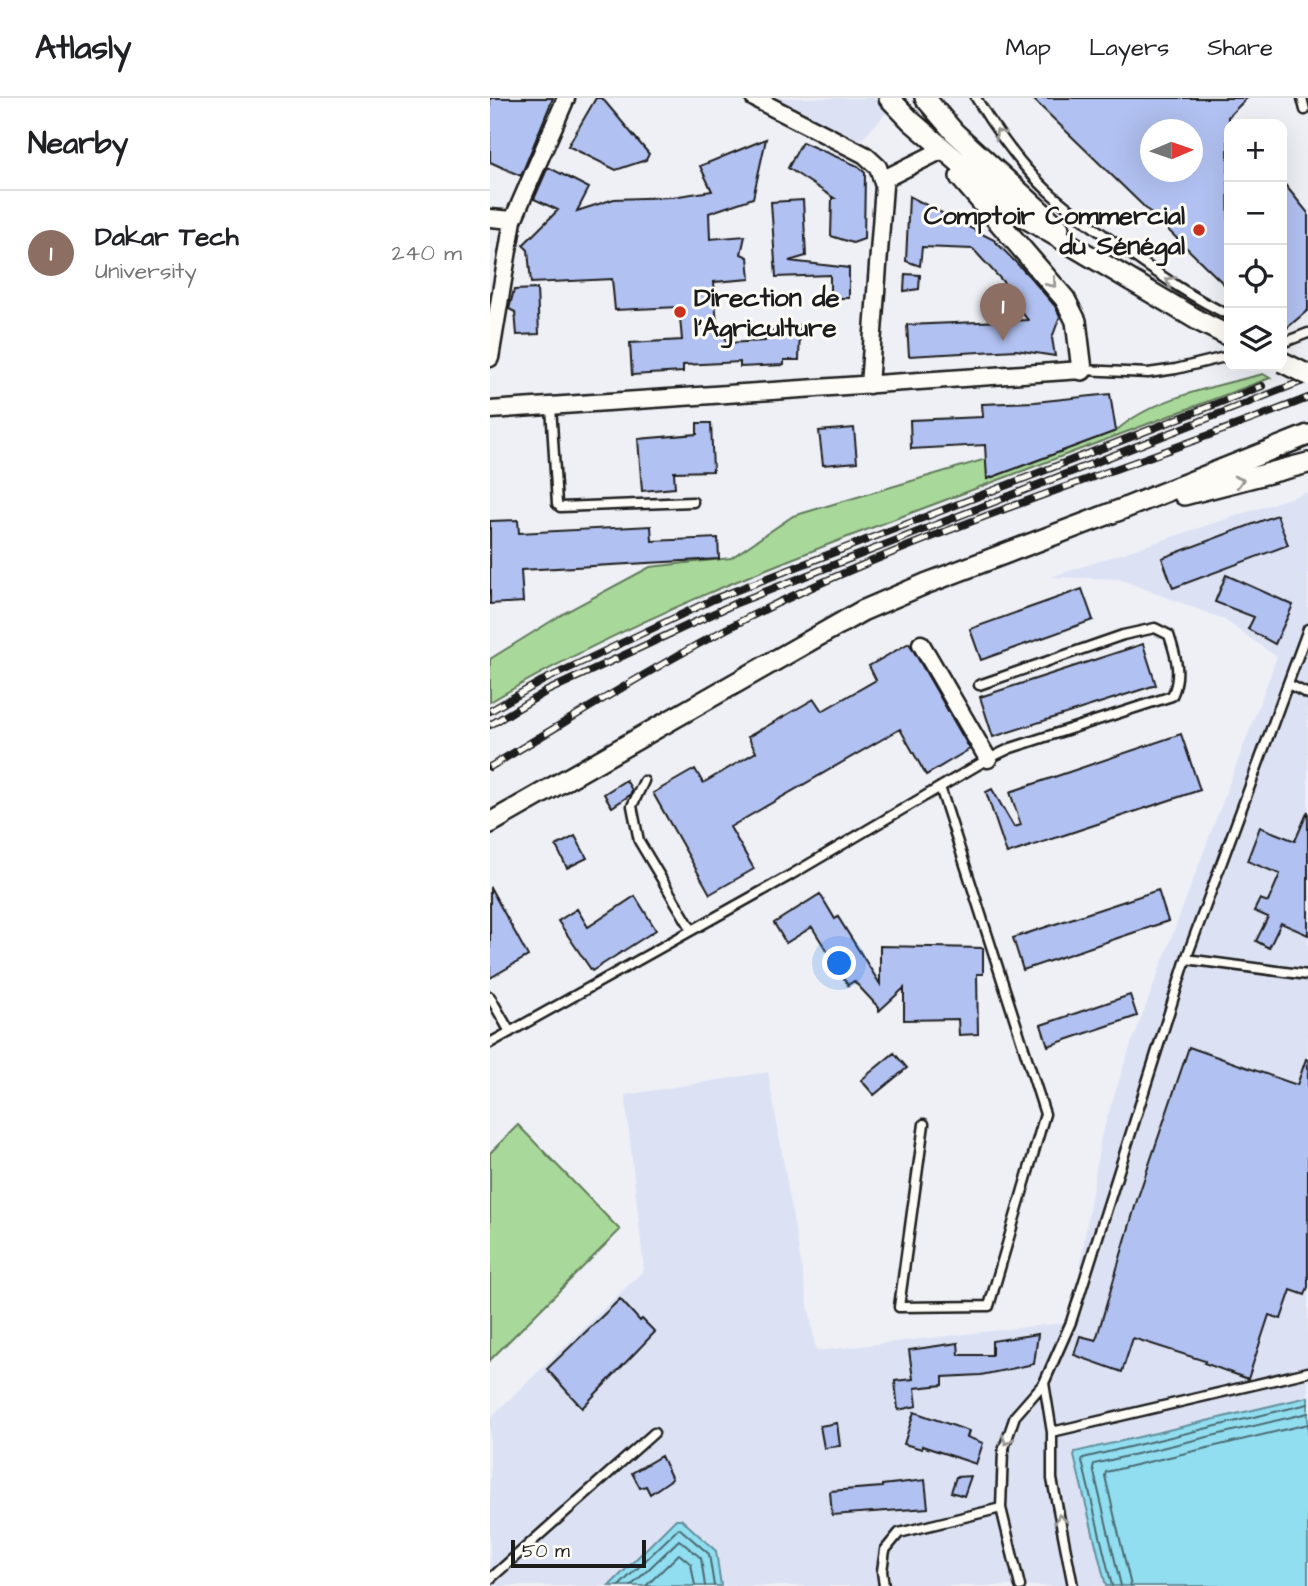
<!DOCTYPE html>
<meta charset="utf-8">
<style>
body{margin:0;font-family:"Architects Daughter",sans-serif;background:#f6f6f6;color:#202124}
.controls{position:absolute;right:21px;top:21px;display:grid;overflow:hidden;border-radius:14px;box-shadow:0 7px 28px #0002}
.controls button{width:63px;height:63px;display:grid;place-items:center;padding:0;border:0;border-bottom:2px solid #e0e0e0;background:#fff;color:#202124;font:35px sans-serif}
.compass{position:absolute;left:650px;top:21px;width:63px;height:63px;border-radius:50%;background:#fff;box-shadow:0 7px 28px #0002;rotate:88deg}
.scale{position:absolute;left:21px;bottom:18px;width:135px;box-sizing:border-box;padding-left:7px;border:4px solid #1c1c1c;border-top:0;font-size:19px;line-height:24px;white-space:nowrap;color:#1c1c1c;-webkit-text-stroke:5px #fdfcf7;paint-order:stroke}
.you{position:absolute;left:350px;top:866px;width:24px;height:24px;margin:-18px;border:5px solid #fff;border-radius:50%;background:#1a73e8;box-shadow:0 0 0 10px #1a73e833}
.badge{display:grid;place-items:center;width:46px;height:46px;border-radius:50%;background:#0f766e;color:#fff;font-size:23px;font-weight:700}
.pin{position:absolute;translate:-50% -58px;filter:drop-shadow(0 2px 4px #0008)}
.pin::after{content:'';position:absolute;top:37px;width:24px;height:21px;background:inherit;clip-path:polygon(0 0,100% 0,50% 100%)}
.list{margin:0;padding:0;list-style:none}
h2{display:flex;justify-content:space-between;align-items:center;height:91px;margin:0;padding:0 28px;font-size:30px}
h2 small{font-size:23px;font-weight:400;color:#757577}
.list li{display:grid;grid-template-columns:46px 1fr auto;gap:21px;align-items:center;box-sizing:border-box;height:126px;padding:0 28px;border-top:2px solid #e0e0e0}
.list b{display:block;font-size:26px;white-space:nowrap}
.list p{margin:0;font-size:23px;white-space:nowrap;color:#757577}
.list em{font-size:23px;font-style:normal;color:#757577}
.icon{flex:none;width:38px;height:38px;fill:none;stroke:currentColor;stroke-width:2;stroke-linecap:round;stroke-linejoin:round}
.map{position:relative;flex:none;width:818px;height:1488px;overflow:hidden}
header{display:flex;align-items:center;gap:42px;box-sizing:border-box;height:98px;padding:0 35px;background:#fff;border-bottom:2px solid #e0e0e0}
header strong{font-size:33px}
nav{display:flex;gap:38px;margin-inline-start:auto;font-size:24px}
main{display:flex}
aside{flex:1;background:#fff}
.map>svg:first-child{display:block}
.built{fill:#dce2f4}
.green{fill:#a9d99a;stroke:#627a5b;stroke-width:2}
.water{fill:#91def1;stroke:#62909c;stroke-width:2}
.lines{fill:none;stroke-linecap:round;stroke-linejoin:round}
.shore{stroke:#4b6a71;stroke-width:2}
.building{fill:#b1c1f1;stroke:#1c1c1c;stroke-width:2;fill-rule:evenodd}
.service-casing{stroke:#1c1c1c;stroke-width:13}
.minor-casing{stroke:#1c1c1c;stroke-width:21}
.tertiary-casing{stroke:#1c1c1c;stroke-width:24}
.service{stroke:#fdfcf7;stroke-width:8}
.minor{stroke:#fdfcf7;stroke-width:16}
.tertiary{stroke:#fdfcf7;stroke-width:19}
.rail-casing{stroke:#1c1c1c;stroke-width:8}
.rail{stroke:#fdfcf7;stroke-width:5;stroke-dasharray:16;stroke-linecap:butt}
.tertiary-bridge-casing{stroke:#1c1c1c;stroke-width:24;stroke-linecap:butt}
.tertiary-bridge{stroke:#fdfcf7;stroke-width:19}
.oneway{stroke:#989794}
.poi-dot{fill:#c8321e;stroke:#fdfcf7;stroke-width:2.5}
.labels{text-anchor:middle;stroke-width:6;stroke-linejoin:round;paint-order:stroke}
.poi-label{font-size:26px;font-weight:bold;fill:#1c1c1c;stroke:#fdfcf7;text-anchor:end}
</style>
<header>
<strong>Atlasly</strong>
<nav><a>Map</a><a>Layers</a><a>Share</a></nav>
</header>
<main>
<aside>
<h2>Nearby<small></small></h2>
<ul class="list">
<li><span class="badge" style="background:#8d6e63">1</span><div><b>Dakar Tech</b><p>University</p></div><em>240 m</em></li>
</ul>
</aside>
<div class="map">
<svg width="818" height="1488" viewBox="0 0 818 1488">
<rect width="100%" height="100%" fill="#eef0f6"/>
<filter id="ink" filterUnits="userSpaceOnUse"><feTurbulence type="fractalNoise" baseFrequency=".0143" numOctaves="2"/><feDisplacementMap in="SourceGraphic" scale="14" xChannelSelector="R" yChannelSelector="G"/><feConvolveMatrix kernelMatrix="1 2 1 2 8 2 1 2 1" color-interpolation-filters="sRGB"/></filter>
<g filter="url(#ink)">
<path class="built" d="M284,0H385L398,13L367,47Z
M818,394V1488H0V1320L154,1172L135,997L278,974L326,1253L581,1224L611,1039L638,955L787,559L733,521L629,481L561,479Z"/>
<path class="green" d="M773,276L780,280C665,323 549,367 434,410C285,466 137,523 0,604V561L76,514L160,469L241,460L303,418L496,361L498,381L626,333C662,300 726,288 773,276Z
M28,1027L130,1132L0,1262V1055Z"/>
<path class="water" d="M818,1299V1488H616L584,1358L585,1354Z
M186,1421H191L226,1453L231,1488H119Z"/>
<g class="lines">
<path class="shore" d="M129,1488L189,1430L219,1456L224,1488
M141,1488L189,1442L211,1460L215,1488
M156,1488L189,1456L201,1466L205,1488
M622,1488L592,1363L593,1360L818,1306
M631,1488L603,1370L604,1366L818,1315
M641,1488L615,1378L616,1374L818,1326"/>
</g>
<path class="building" d="M0,0H63L31,78L0,64Z
M106,0H112L159,56L156,62L126,72L78,48Z
M542,0H757L738,19L739,191ZM661,32H703V74H661Z
M276,41L263,100L219,115L220,141L255,138L251,156L258,159L260,181L224,184L227,228L235,227L236,245L275,243V233L291,232V228L310,227L309,262H294V267L250,269V264L193,267V274L142,277L140,245L192,242L189,209L125,212L122,181L41,185L38,152L33,147L68,112L44,101L58,69L99,90L87,113L124,101L182,99L222,93L210,68Z
M312,44L368,68L375,75L374,141L363,145L341,138L342,100H344L298,70Z
M792,83L818,115V212L792,234Z
M419,98L504,142L539,178L565,208L570,218L562,240L565,258L526,252L419,258L417,227L538,222L513,191L517,188L483,151L432,149L430,168L416,163Z
M313,102L316,158L299,163L359,170V200H340V177L286,179L281,104Z
M415,176L430,177L429,191L414,193Z
M47,191L49,236L27,237L25,214L19,211L24,192Z
M620,296L626,333L497,381L495,347L421,351L420,322L493,319L492,306L545,304Z
M207,325H221L223,373L184,374L185,390L152,393L148,341L207,336Z
M364,330L367,364L333,367L329,333Z
M787,417L798,447L683,490L672,460Z
M28,422L29,435L161,428L162,443L228,440L229,461L31,472L33,504L0,506V423Z
M736,477L803,507L785,546L758,531L764,519L725,504Z
M592,491L603,522L491,562L480,531Z
M419,545L480,651L436,677L410,631L240,729L264,771L220,796L163,695L205,671L213,685L266,654L258,639L324,601L332,613L386,582L379,568Z
M653,546L666,587L503,639L490,599Z
M691,636L710,692L517,756L496,694L502,691L524,729L531,727L520,694Z
M136,682L142,692L140,697L122,709L114,696Z
M818,713V837L791,825L779,850L766,843L778,819L764,813L770,801L778,804L790,776L757,763L770,729L805,743Z
M85,738L97,760L77,770L66,748Z
M0,789L38,858L0,880Z
M668,792L678,823L533,872L523,840Z
M330,796L345,821L348,819L390,886V848L493,850V876H487L488,936L469,937L468,921L414,922V890L389,913V910L364,883L358,887L322,829L296,845L284,825Z
M145,798L166,832L102,873L68,823L87,811L98,829Z
M640,897L647,918L558,948L551,927Z
M699,949L807,987L816,961L818,962V1189L815,1197L801,1192L791,1221L779,1217L758,1281L714,1265L715,1263L643,1240L632,1274L584,1257L590,1238L606,1242L647,1102Z
M404,955L417,970L384,997L371,982Z
M130,1201L150,1223L152,1221L165,1234L92,1310L57,1271Z
M548,1236L544,1266L491,1277L453,1279V1287L425,1290L427,1308L408,1312L405,1283L423,1281L419,1252L468,1245L469,1257H502V1243Z
M424,1314L479,1333L477,1339L493,1345L486,1366L432,1348V1351L414,1346Z
M347,1325L350,1348L334,1350L330,1328Z
M171,1358L182,1381L160,1396L156,1388L150,1390L142,1375Z
M481,1378L474,1398L461,1394L466,1379Z
M435,1382L438,1410L342,1417L340,1393L392,1389V1387Z"/>
<g class="lines">
<defs>
<path id="service" d="M486,0C506,33 529,66 558,93C583,116 612,135 639,155C670,177 704,201 739,217
M812,0L815,12
M792,245L818,235
M592,272L658,275L686,271L739,258
M61,308L67,406L70,409L203,404
M798,586L818,596
M154,683L142,708L149,743L202,832
M696,861L818,877
M0,899L20,934
M0,945L299,778L498,661L521,650L682,598C692,577 686,558 679,537L665,530L633,537L489,587
M434,1026L409,1209L499,1208L555,1016L450,689
M554,1285L562,1334V1381L583,1488
M562,1334L818,1274
M0,1481L164,1335
M394,1488L392,1473L395,1452L409,1435L511,1410
M530,1488L511,1410L513,1353L525,1318L554,1285L581,1224L696,861L818,531"/>
<path id="minor" d="M264,0L375,57L388,69L394,88L379,287
M392,82L448,54
M0,120L23,122
M0,260L23,122L76,0
M0,312L592,272
M431,546L498,661"/>
<path id="tertiary" d="M399,0L421,23L529,116L711,224L739,238
M435,0L464,34L569,130
M470,79L575,201L586,223L592,272
M694,397L818,365
M0,725L372,513L435,486L635,410L818,337"/>
</defs>
<use href="#service" class="service-casing"/>
<use href="#minor" class="minor-casing"/>
<use href="#tertiary" class="tertiary-casing"/>
<use href="#service" class="service"/>
<use href="#minor" class="minor"/>
<use href="#tertiary" class="tertiary"/>
<defs>
<path id="rail" d="M0,613L52,583L224,501L772,288
M0,627L57,593L244,506L818,281
M0,669C101,609 202,544 309,495C474,419 649,366 818,300"/>
</defs>
<use href="#rail" class="rail-casing"/>
<use href="#rail" class="rail"/>
<defs>
<path id="tertiary-bridge" d="M792,264L818,277"/>
</defs>
<use href="#tertiary-bridge" class="tertiary-bridge-casing"/>
<use href="#tertiary-bridge" class="tertiary-bridge"/>
</g>
<defs><path id="oneway-chevron" d="M-2-3.5L2.5 0L-2 3.5" fill="none" stroke-width="1.6" stroke-linecap="round" stroke-linejoin="round" transform="scale(1.75)"/></defs>
<g class="oneway">
<use href="#oneway-chevron" transform="translate(509 36) rotate(-126)"/>
<use href="#oneway-chevron" transform="translate(680 183) rotate(-149)"/>
<use href="#oneway-chevron" transform="translate(562 185) rotate(49)"/>
<use href="#oneway-chevron" transform="translate(749 383) rotate(-15)"/>
<use href="#oneway-chevron" transform="translate(517 1342) rotate(110)"/>
<use href="#oneway-chevron" transform="translate(570 1421) rotate(-101)"/>
</g>
</g>
<g class="poi-dot">
<circle cx="709" cy="132" r="7"/>
<circle cx="190" cy="214" r="7"/>
</g>
<g class="labels">
<g class="poi-label">
<text x="695" y="126">Comptoir Commercial<tspan x="695" dy="30">du Sénégal</tspan></text>
<text x="204" y="208" text-anchor="start">Direction de<tspan x="204" dy="30">l'Agriculture</tspan></text>
</g>
</g>
</svg>
<div class="controls">
<button>+</button>
<button>−</button>
<button><svg class="icon" aria-label="locate" viewBox="0 0 24 24"><circle cx="12" cy="12" r="6"/><path d="M12 2v4M12 18v4M2 12h4M18 12h4"/></svg></button>
<button><svg class="icon" aria-label="layers" viewBox="0 0 24 24"><path d="M12 4l9 5-9 5-9-5zM3 14l9 5 9-5"/></svg></button>
</div>
<svg class="compass" viewBox="-18 -18 36 36"><path d="M0-13l5 13h-10z" fill="#e53935"/><path d="M0 13l5-13h-10z" fill="#757577"/></svg>
<div class="scale">50 m</div>
<div class="you"></div>
<div class="pin badge" style="left:513px;top:243px;background:#8d6e63">1</div>
</div>
</main>
